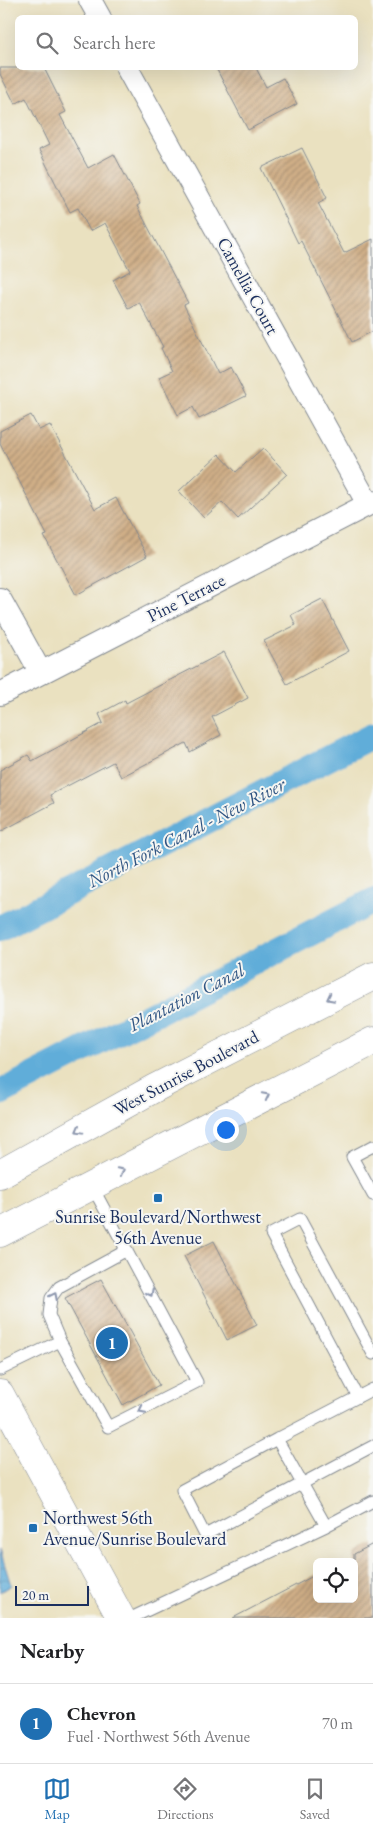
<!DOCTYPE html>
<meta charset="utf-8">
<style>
body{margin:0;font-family:"EB Garamond",serif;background:#f2f2f2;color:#202124}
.controls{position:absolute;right:15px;bottom:15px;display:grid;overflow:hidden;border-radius:8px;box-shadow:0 5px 20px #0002}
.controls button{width:45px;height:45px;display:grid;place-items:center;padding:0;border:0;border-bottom:1px solid #e0e0e0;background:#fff;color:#202124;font:25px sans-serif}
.scale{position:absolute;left:15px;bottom:12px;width:74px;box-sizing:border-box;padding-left:5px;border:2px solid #1b2f5e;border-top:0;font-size:14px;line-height:18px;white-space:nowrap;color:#1b2f5e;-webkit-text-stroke:4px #f6f6f2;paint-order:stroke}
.you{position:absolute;left:225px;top:1129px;width:18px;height:18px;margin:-12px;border:4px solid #fff;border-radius:50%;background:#1a73e8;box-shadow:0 0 0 8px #1a73e833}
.badge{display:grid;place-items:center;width:32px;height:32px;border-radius:50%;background:#1f6fb2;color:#fff;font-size:16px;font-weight:700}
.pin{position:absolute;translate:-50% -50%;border:2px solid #fff;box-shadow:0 1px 5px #0006}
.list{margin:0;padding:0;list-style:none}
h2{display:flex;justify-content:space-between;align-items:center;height:65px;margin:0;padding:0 20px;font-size:21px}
h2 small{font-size:16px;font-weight:400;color:#757577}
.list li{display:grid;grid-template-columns:32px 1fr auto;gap:15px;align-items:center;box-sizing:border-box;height:80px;padding:0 20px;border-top:1px solid #e0e0e0}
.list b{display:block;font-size:19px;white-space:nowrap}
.list p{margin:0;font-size:16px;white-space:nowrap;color:#757577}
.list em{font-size:16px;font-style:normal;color:#757577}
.icon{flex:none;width:28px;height:28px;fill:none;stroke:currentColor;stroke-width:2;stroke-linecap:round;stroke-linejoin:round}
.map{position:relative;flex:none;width:373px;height:1618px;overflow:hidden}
.search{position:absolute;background:#fff;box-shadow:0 5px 20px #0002;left:15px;right:15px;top:15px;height:55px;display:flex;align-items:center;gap:12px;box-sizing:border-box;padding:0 18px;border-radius:8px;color:#757577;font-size:19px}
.sheet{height:145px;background:#fff}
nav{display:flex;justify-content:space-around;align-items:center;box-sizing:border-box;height:70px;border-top:1px solid #e0e0e0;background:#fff;font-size:14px;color:#757577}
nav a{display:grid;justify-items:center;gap:2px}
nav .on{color:#1f6fb2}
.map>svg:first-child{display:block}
.water{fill:url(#water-waves);stroke:#3e6e9c}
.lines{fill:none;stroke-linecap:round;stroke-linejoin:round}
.canal{stroke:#60add9;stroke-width:26}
.building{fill:url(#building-hatch)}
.service-casing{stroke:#82888f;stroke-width:13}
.minor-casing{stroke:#82888f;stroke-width:24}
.tertiary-casing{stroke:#82888f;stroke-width:29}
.trunk-casing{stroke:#82888f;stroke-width:29}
.service{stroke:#fff;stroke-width:11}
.minor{stroke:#fff;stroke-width:22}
.tertiary{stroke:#fff;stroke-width:28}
.trunk{stroke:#fff;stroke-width:28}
.oneway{stroke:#8d97ae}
.poi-dot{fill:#1f6fb2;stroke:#f6f6f2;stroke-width:2}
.labels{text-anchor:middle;stroke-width:4;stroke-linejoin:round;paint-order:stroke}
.street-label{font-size:18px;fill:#1b2f5e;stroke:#f6f6f2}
.poi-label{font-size:18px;fill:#1b2f5e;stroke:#f6f6f2}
.water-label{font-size:19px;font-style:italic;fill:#305583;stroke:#f6f6f2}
</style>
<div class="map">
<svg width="373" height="1618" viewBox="0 0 373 1618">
<defs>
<pattern id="water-waves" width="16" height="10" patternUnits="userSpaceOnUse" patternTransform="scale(1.25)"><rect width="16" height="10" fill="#60add9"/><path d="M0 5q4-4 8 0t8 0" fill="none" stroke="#4e8db3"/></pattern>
<pattern id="building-hatch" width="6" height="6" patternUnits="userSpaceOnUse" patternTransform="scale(1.25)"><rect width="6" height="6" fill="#d0af87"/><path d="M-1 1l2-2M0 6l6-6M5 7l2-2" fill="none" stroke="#a88f72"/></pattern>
</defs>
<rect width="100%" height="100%" fill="#f6f6f2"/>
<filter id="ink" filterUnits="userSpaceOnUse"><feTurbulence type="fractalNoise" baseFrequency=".02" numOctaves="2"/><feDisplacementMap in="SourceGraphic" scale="10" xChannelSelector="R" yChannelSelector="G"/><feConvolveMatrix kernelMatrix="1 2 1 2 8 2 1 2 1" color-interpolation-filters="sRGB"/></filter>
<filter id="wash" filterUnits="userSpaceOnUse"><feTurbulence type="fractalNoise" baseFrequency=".0096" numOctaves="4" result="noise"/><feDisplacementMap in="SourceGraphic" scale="20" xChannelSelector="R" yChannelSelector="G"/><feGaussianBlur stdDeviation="1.12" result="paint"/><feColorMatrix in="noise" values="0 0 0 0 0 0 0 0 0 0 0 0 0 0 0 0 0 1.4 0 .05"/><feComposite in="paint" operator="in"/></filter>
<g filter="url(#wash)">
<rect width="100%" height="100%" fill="#eae1c0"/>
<path class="water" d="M0,1550L11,1585L0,1592Z"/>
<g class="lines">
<path class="canal" d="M0,928L373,735
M0,1093L373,901"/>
</g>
<g id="blocks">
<path class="building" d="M0,68H44L66,112L60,115L88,168L114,154L140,204L137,206L188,303L184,305L218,374L231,367L246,396L199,419L193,407L178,415L159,377L172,371L161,348L163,347L139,302L128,308L113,280L130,271L105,223L90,231L78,208L70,212L39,150L49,145L26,98L15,104L0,74Z
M216,68H256L266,87L283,78L297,104L248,130Z
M302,148L327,198L318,203L344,253L373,239V331L352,342L301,241L298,243L261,168Z
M31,415L39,430L50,425L95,509L116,498L147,556L76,595L44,536L47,535L0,444V431Z
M263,448L287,474L238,519L222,502L204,518L179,491L219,454L236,472Z
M322,599L349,651L287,684L264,641L296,625L291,615Z
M224,652L248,698L212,717L221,735L190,752L186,743L121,777L113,762L50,795L54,803L0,832V770L28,755L32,761L103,723L99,714L125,700L126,703Z
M214,1241L257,1325L227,1340L184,1256Z
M101,1279L159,1385L123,1405L65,1298Z
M373,1544V1618H233L317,1574V1599H354V1554Z"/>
</g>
</g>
<g filter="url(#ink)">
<use href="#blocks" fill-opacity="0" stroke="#82888f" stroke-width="1"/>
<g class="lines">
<defs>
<path id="service" d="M373,1146L352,1157L373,1195
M92,1186L197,1382L108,1427L60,1341L49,1315L51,1298L59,1287L127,1250
M0,1370L60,1341
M358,1397L271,1234L300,1219L373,1354
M277,1439L182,1490L205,1535L373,1446
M326,1526L277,1439L373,1389
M131,1618L326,1526L373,1501"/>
<path id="minor" d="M90,0L100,18
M127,68L368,504
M0,599L41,673
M0,694L373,502"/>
<path id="tertiary" d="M0,1394L121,1618"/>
<path id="trunk" d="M0,1174L153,1089L373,976
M0,1233L373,1041"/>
</defs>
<use href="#service" class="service-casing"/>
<use href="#minor" class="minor-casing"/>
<use href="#tertiary" class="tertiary-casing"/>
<use href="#trunk" class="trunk-casing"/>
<use href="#service" class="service"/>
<use href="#minor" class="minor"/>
<use href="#tertiary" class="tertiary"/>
<use href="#trunk" class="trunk"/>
</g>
<defs><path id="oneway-chevron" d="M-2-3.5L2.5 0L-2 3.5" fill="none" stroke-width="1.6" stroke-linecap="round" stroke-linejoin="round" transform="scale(1.25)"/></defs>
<g class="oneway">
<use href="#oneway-chevron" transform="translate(330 998) rotate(153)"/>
<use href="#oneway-chevron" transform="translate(266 1096) rotate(-27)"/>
<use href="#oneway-chevron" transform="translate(79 1130) rotate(151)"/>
<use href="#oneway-chevron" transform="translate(121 1171) rotate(-27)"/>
<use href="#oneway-chevron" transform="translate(150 1293) rotate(62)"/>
<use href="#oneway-chevron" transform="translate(54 1296) rotate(-63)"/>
<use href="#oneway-chevron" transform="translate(142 1410) rotate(153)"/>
</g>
</g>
<g class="poi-dot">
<rect x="153" y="1193" width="10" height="10" rx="2.5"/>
<rect x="28" y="1523" width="10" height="10" rx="2.5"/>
</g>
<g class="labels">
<g class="street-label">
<text transform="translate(248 286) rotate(61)" y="6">Camellia Court</text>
<text transform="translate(186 598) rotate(-27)" y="6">Pine Terrace</text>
<text transform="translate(186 1073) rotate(-28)" y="6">West Sunrise Boulevard</text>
</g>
<g class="poi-label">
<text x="158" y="1223">Sunrise Boulevard/Northwest<tspan x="158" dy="21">56th Avenue</tspan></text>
<text x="43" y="1524" text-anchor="start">Northwest 56th<tspan x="43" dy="21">Avenue/Sunrise Boulevard</tspan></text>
</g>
<g class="water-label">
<text transform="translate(186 832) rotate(-27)" y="7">North Fork Canal - New River</text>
<text transform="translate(186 997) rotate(-27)" y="7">Plantation Canal</text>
</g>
</g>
</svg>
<div class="controls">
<button><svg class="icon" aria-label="locate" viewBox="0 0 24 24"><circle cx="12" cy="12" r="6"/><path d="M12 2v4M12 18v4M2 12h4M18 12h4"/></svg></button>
</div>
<div class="scale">20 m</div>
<div class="you"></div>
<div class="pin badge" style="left:112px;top:1343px">1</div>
<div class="search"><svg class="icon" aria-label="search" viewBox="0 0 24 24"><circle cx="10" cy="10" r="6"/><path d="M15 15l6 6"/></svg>Search here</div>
</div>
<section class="sheet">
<h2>Nearby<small></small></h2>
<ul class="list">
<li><span class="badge">1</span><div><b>Chevron</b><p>Fuel · Northwest 56th Avenue</p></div><em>70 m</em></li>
</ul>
</section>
<nav>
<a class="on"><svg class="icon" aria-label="map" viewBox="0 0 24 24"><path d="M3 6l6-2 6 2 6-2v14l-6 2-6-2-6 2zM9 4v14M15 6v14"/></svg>Map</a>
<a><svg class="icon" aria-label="directions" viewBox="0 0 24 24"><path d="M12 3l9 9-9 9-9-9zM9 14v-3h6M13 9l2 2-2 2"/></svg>Directions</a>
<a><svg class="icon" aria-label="saved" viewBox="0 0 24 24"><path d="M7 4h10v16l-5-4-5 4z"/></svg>Saved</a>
</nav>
